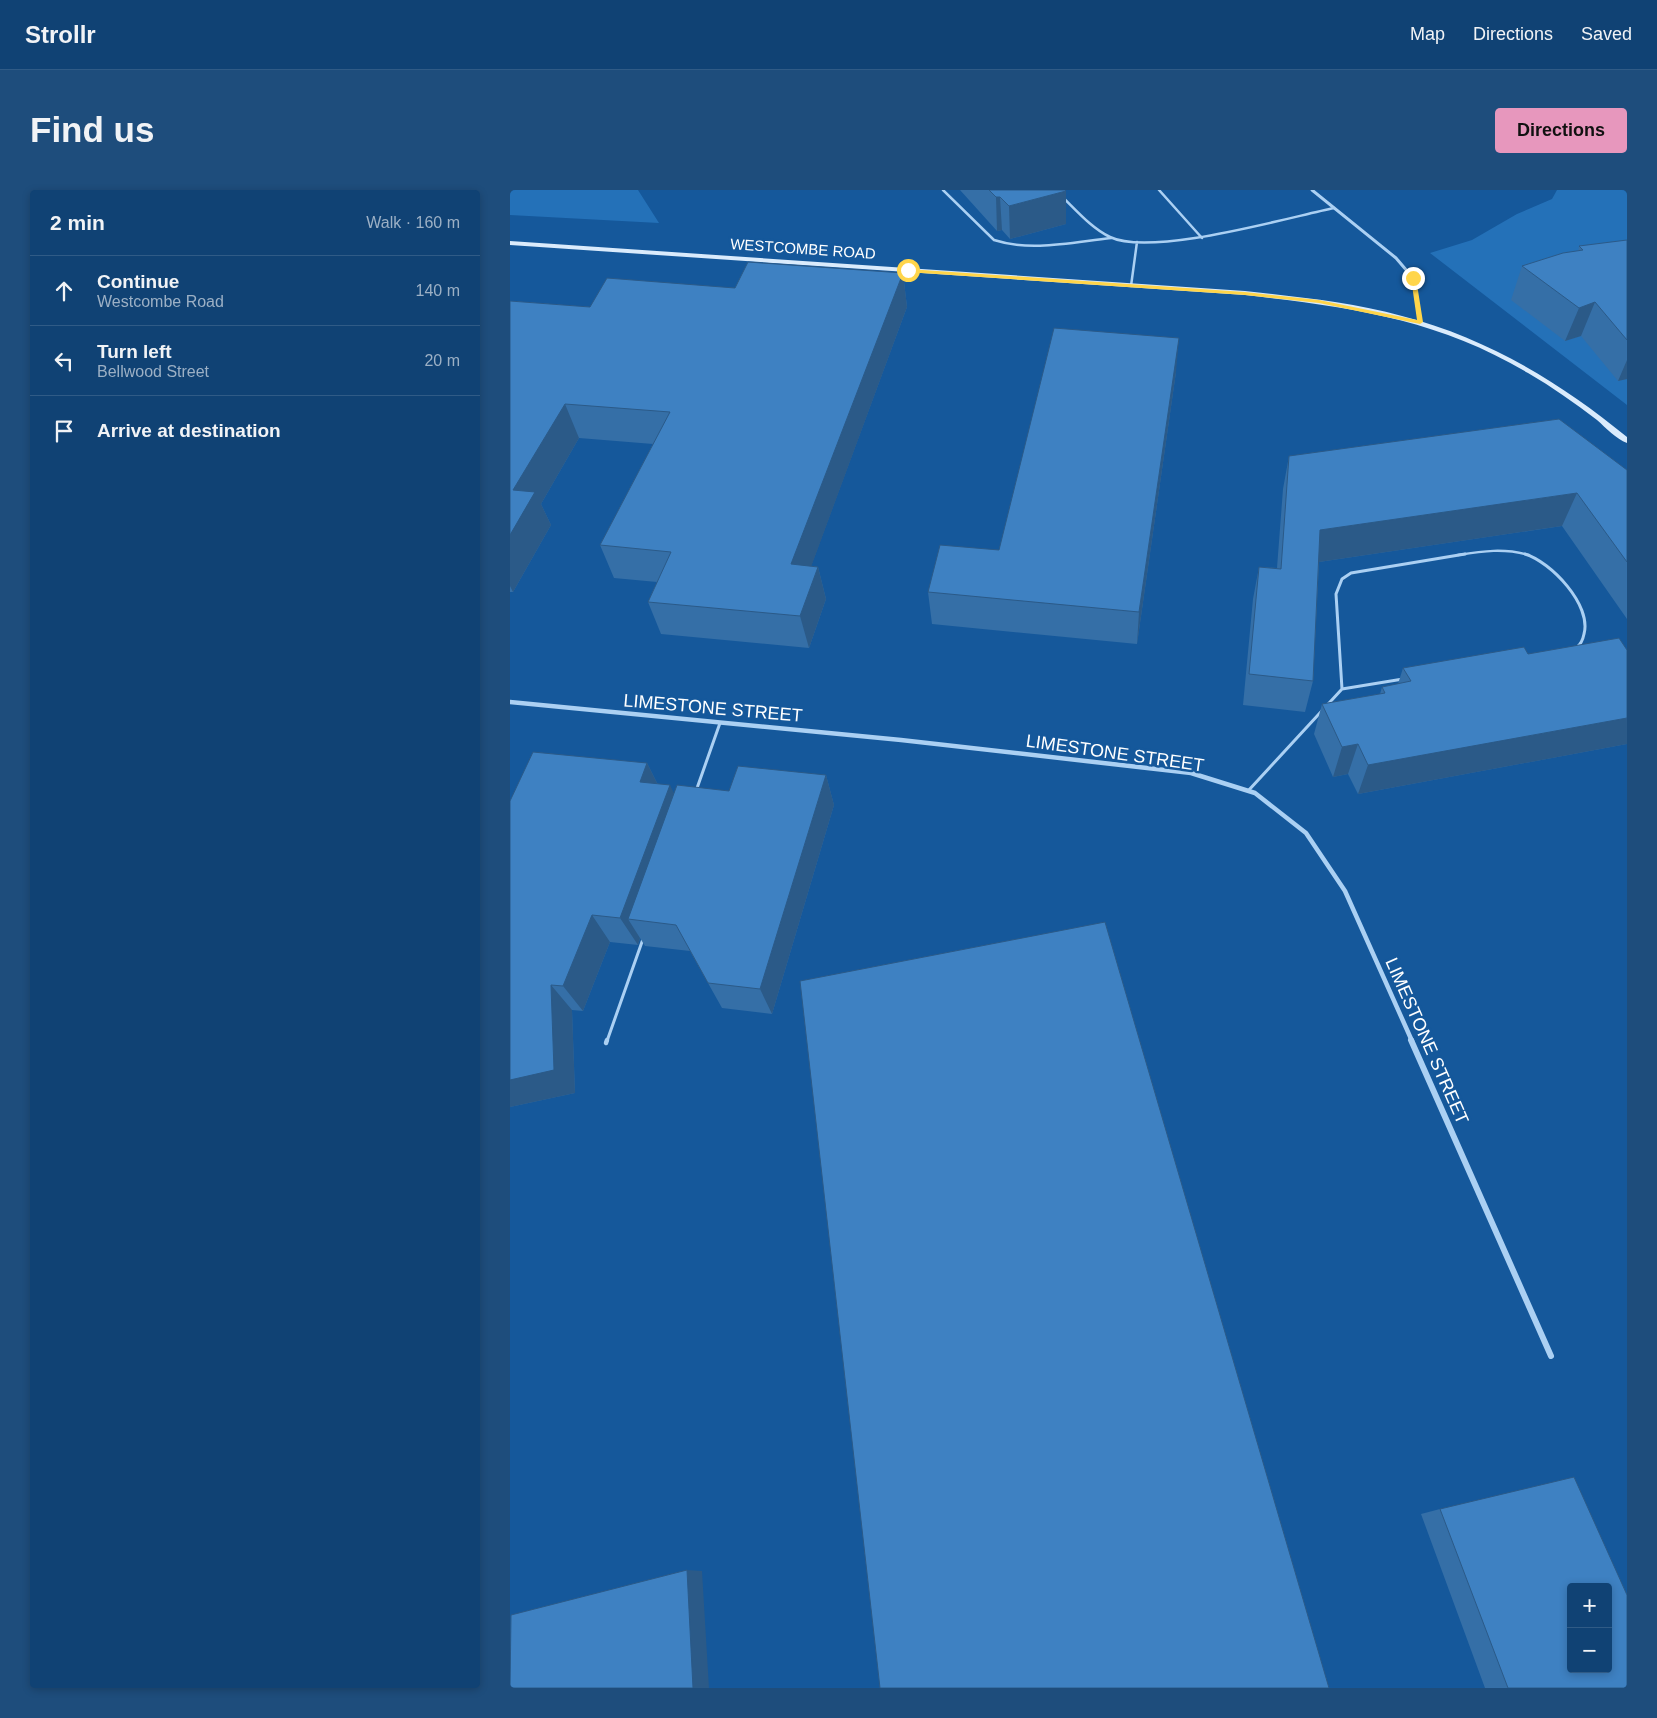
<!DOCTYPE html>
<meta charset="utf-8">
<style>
body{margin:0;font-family:Arial,sans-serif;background:#1e4d7c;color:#f1f3f6}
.controls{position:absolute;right:15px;bottom:15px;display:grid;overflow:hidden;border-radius:5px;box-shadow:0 2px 8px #0003}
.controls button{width:45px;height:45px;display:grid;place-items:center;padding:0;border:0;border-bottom:1px solid #305b86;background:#104274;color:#f1f3f6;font:25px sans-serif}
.stop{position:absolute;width:15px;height:15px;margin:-11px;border:4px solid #ffd54a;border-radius:50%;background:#fff}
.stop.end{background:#ffd54a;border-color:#fff;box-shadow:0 1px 5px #0008}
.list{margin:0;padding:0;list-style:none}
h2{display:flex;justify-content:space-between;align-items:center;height:65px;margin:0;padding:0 20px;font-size:21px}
h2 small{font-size:16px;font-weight:400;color:#9cb0c5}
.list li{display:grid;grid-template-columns:32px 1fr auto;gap:15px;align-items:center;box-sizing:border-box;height:70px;padding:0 20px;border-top:1px solid #305b86}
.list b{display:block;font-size:19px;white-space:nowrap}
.list p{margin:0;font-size:16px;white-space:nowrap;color:#9cb0c5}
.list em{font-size:16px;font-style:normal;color:#9cb0c5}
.icon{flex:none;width:28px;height:28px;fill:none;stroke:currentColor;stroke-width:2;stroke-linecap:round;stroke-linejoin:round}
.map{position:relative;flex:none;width:1117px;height:1498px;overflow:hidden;border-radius:5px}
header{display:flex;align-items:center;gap:30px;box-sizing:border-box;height:70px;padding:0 25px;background:#104274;border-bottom:1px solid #305b86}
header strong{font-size:24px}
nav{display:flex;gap:28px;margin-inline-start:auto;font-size:18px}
.intro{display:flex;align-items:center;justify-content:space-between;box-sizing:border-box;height:120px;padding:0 30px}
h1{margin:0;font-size:35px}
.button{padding:12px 22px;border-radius:5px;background:#e797bd;color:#111;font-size:18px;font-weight:700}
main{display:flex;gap:30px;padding:0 30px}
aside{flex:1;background:#104274;border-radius:5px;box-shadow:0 2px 8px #0003}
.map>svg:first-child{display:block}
.green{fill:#2471b8}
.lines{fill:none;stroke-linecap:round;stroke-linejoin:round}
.lane-far2{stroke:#abd0f3;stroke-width:2.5}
.lane-far1{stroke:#abd0f3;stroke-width:3}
.lane{stroke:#abd0f3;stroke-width:4.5}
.street-far2{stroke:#abd0f3;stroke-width:3}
.street-far1{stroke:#abd0f3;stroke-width:4.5}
.street{stroke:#abd0f3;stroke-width:6}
.secondary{fill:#daebfc;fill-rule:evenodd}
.wall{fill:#356fa7}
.shaded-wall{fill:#2b5a88}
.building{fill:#3e81c2;stroke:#2b5a88;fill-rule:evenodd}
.route{fill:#ffd54a}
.labels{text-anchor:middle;stroke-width:5;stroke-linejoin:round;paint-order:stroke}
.far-street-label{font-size:15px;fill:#fff;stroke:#15589b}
.street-label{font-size:18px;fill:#fff;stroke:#15589b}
</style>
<header>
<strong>Strollr</strong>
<nav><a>Map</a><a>Directions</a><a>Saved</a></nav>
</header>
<div class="intro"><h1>Find us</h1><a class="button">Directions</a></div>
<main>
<aside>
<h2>2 min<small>Walk · 160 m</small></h2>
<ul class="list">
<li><svg class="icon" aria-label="ahead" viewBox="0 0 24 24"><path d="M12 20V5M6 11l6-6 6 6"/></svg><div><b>Continue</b><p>Westcombe Road</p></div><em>140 m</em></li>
<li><svg class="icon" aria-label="left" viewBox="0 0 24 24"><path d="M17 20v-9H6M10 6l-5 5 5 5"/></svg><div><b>Turn left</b><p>Bellwood Street</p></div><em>20 m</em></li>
<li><svg class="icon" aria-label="arrive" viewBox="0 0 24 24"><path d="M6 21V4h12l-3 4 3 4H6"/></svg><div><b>Arrive at destination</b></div></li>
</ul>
</aside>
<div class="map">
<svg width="1117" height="1498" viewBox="0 0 1117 1498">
<rect width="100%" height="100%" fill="#15589b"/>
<path class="green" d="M0,0H128L149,33L0,25Z
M1047,0H1117V215L920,63L962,50L1007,24L1042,9Z"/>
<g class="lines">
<path class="lane-far2" d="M433,0L484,50C521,62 563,52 601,48
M545,0C562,15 579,37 600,47C641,67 776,28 824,18
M649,0L692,48
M621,96L627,52
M948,365C973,361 994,358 1019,365"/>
<path class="lane-far1" d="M1015,364C1041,372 1082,415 1074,444C1073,449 1071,454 1067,457
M832,499L893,489
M186,601L210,533
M738,601L832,499L826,404L832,389L841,383L955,364
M97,851L133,749"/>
<path class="lane" d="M96,853L97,850"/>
<path class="street-far2" d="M802,0L886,68L903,88L910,133"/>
<path class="street-far1" d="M0,512L391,550L681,583L745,603L796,643L835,701L902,851"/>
<path class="street" d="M901,850L1041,1166"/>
<path class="secondary" d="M0,51L735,101C788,107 841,112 892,126C977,148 1050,192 1117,247V253C1106,249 1096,238 1087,230C1065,213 1042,197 1018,183C926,128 839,117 735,105L0,55Z"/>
</g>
<path class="wall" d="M450,0H555L556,34L500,49L492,40L487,41Z
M1117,50V189L1108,191L1071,146L1055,151L1001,110L1012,76L1068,61L1069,56Z
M393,83L397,117L301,376L308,377L316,409L299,458L151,444L138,412L147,392L104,388L90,355L143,254L69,248L31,314L41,335L3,402H0V111L80,117L225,98Z
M666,182L627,454L422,434L418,402L489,360Z
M779,266L1117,280V429L1052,336L809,372L803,491L795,522L733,515L743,409L749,377L767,378L773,299Z
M1117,460V554L848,604L838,584L823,587L804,544L812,514L870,504L872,497L888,494L893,478L1018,464Z
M137,573L147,593L164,604L219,601L316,585L324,615L262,824L212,818L180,761L135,756L130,748L128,755L100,752L73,821L62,820L65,903L0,917V611Z
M930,1319L1117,1498H975L911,1324Z"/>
<path class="shaded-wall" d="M556,1V34L500,49L499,16Z
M486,7H490L492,40L487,41Z
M393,83L397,117L290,407L281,374Z
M1085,112L1071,146L1055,151L1069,118Z
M669,148L666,182L627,454L629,422Z
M1117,170V189L1108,191Z
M55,214L69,248L31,314L41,335L3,402L0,396V345L3,300Z
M1067,303L1052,336L802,373L810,340Z
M308,377L316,409L299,458L290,426Z
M1117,528V554L848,604L858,575Z
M848,554L838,584L823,587L832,557Z
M137,573L152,603L130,592Z
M316,585L324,615L262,824L250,799Z
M160,595L174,624L118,729L130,748L128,755L110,728Z
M82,725L100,752L73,821L53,796Z
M41,795L62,820L65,903L0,917V890Z
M177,1380L192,1381L199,1498H183Z"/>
<path class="building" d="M479,0H555L556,1L499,16L490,7H486Z
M1117,50V150L1085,112L1069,118L1012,76L1053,63L1073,60L1069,56Z
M238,72L393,83L281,374L308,377L290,426L138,412L161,362L90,355L160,222L55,214L3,300L25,302L0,345V111L80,117L97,88L225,98Z
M544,138L669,148L629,422L418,402L430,355L489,360Z
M1049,229L1117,280V372L1067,303L810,340L803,491L739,484L749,377L771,379L779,266Z
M1109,448L1117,460V528L858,575L848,554L832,557L812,514L875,503L872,497L901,491L893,478L1014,457L1018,464Z
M23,562L137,573L130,592L160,595L110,728L82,725L53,796L41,795L44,880L0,890V611Z
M228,576L316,585L250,799L198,793L166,735L118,729L167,595L219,601Z
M595,732L819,1498H370L290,791Z
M1064,1287L1117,1405V1498H998L930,1319ZM1061,1397H1098V1479H1061Z
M177,1380L183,1498H0L1,1425Z"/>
<path class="route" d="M398,79L735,102L809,110L907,130L901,88L903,87L906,88L913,132L910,134L809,113L735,105L396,82Z"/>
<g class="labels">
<g class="far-street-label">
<text transform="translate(293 59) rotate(4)" y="5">WESTCOMBE ROAD</text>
</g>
<g class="street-label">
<text transform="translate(203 518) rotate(5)" y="6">LIMESTONE STREET</text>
<text transform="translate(605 563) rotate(8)" y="6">LIMESTONE STREET</text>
<text transform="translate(917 851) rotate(66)" y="6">LIMESTONE STREET</text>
</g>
</g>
</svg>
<div class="controls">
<button>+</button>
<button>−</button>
</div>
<div class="stop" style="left:398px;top:80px"></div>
<div class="stop end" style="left:903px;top:88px"></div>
</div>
</main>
